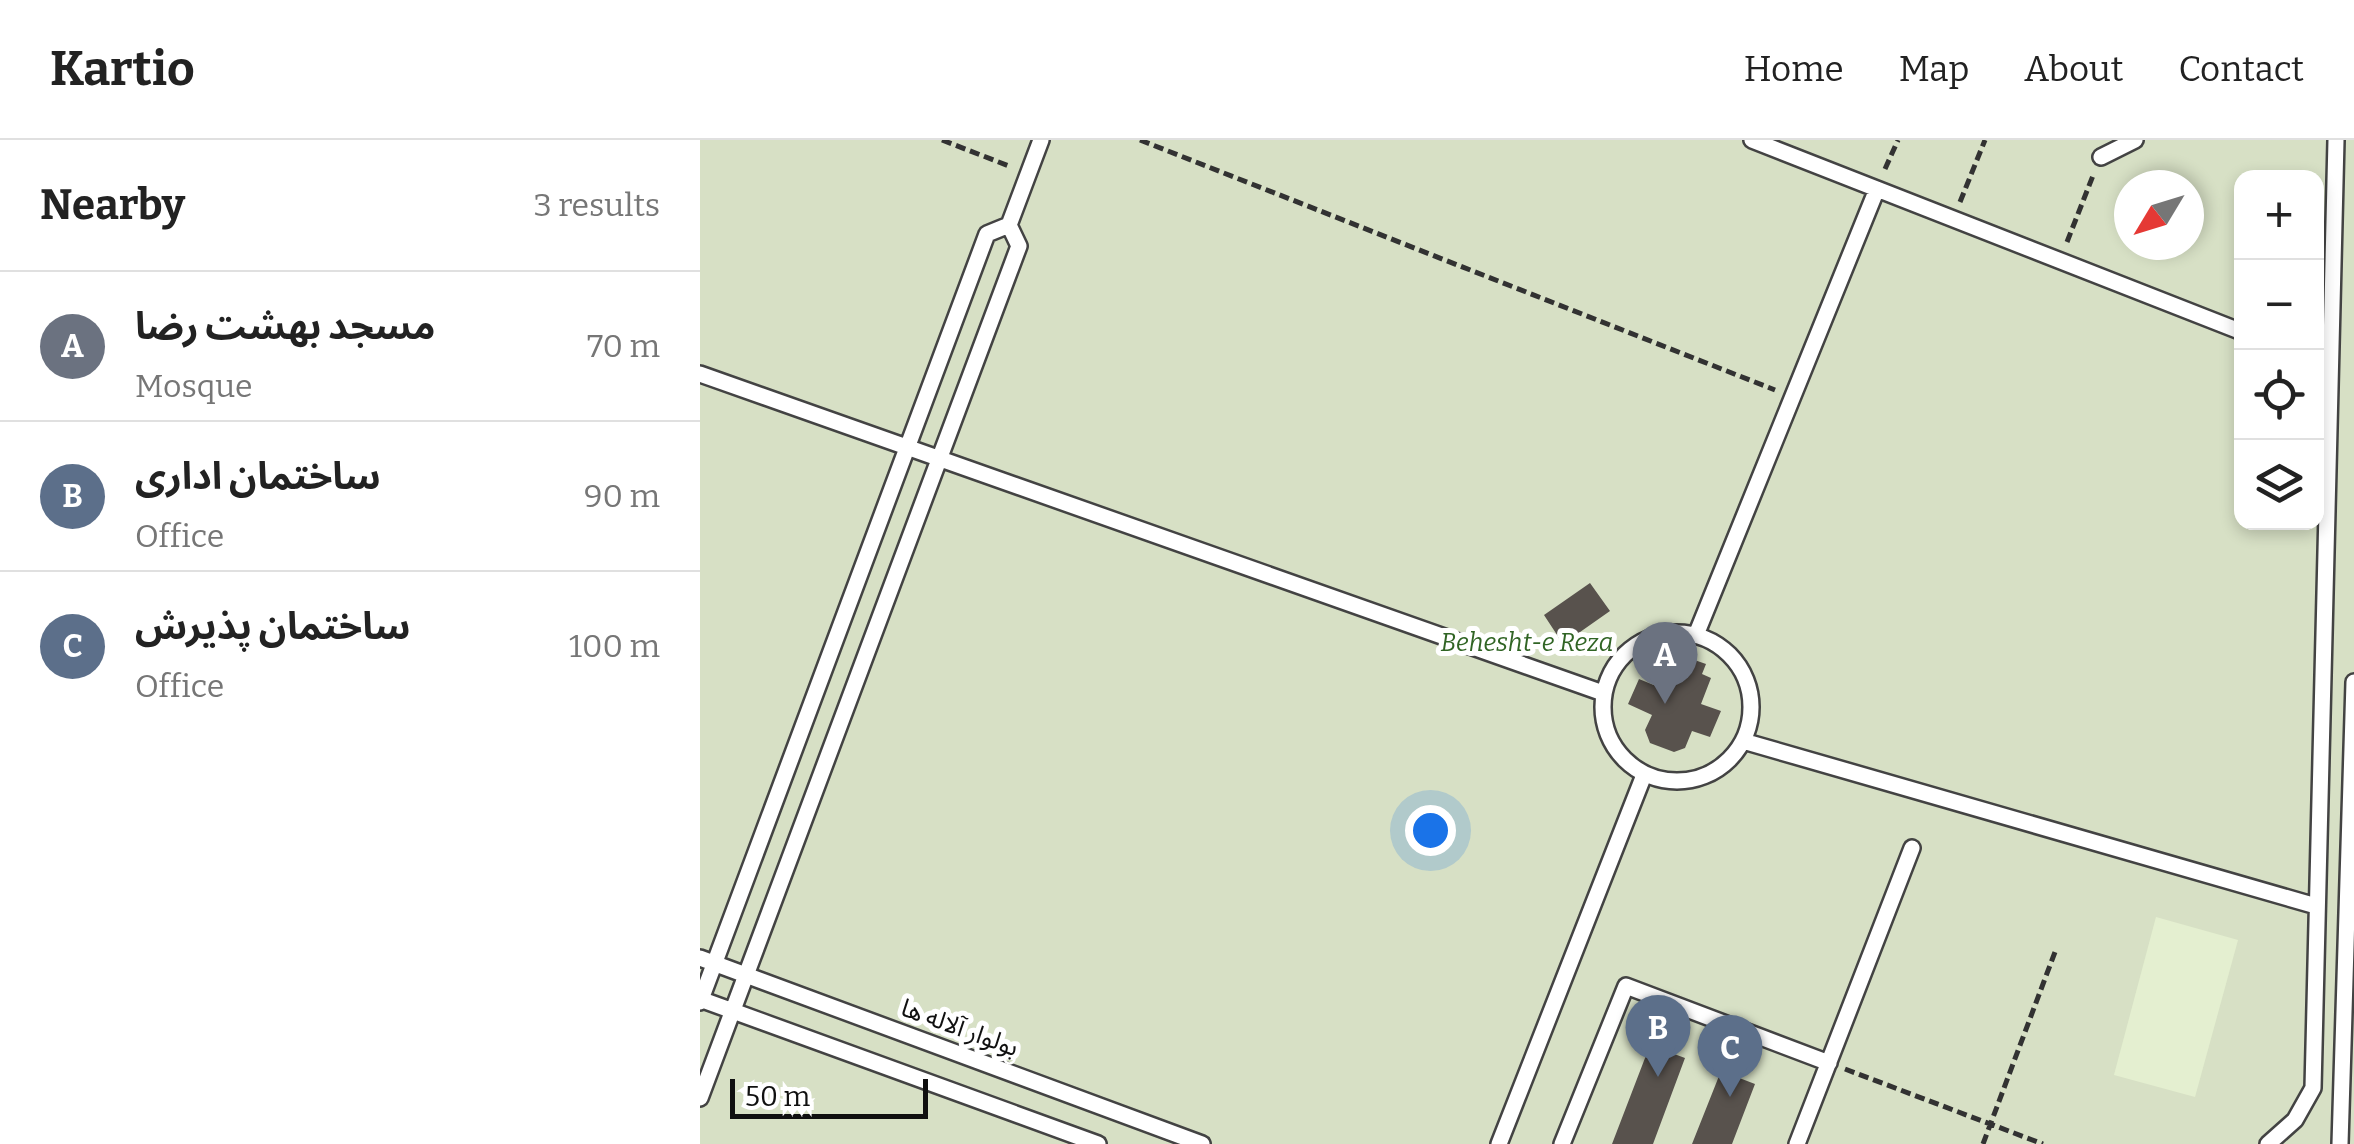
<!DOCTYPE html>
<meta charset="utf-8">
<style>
body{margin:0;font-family:Bitter,"Noto Sans Arabic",serif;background:#f6f6f6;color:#222}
.controls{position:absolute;right:30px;top:30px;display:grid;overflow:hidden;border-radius:20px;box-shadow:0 5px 15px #0003}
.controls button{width:90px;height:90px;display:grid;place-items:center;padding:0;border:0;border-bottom:2px solid #e0e0e0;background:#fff;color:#222;font:50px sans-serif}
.compass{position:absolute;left:1414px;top:30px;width:90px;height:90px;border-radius:50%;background:#fff;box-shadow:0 5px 15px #0003;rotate:232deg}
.scale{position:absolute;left:30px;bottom:25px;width:198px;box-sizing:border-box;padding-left:10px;border:5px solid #101010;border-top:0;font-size:28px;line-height:35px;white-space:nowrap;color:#101010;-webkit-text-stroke:8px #fff;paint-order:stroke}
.you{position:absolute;left:730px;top:690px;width:35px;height:35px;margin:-25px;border:8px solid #fff;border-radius:50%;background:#1a73e8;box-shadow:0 0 0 15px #1a73e833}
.badge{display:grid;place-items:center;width:65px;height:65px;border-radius:50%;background:#b73134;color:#fff;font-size:32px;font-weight:700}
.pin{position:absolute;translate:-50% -82px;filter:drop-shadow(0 2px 5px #0008)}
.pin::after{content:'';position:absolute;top:52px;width:35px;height:30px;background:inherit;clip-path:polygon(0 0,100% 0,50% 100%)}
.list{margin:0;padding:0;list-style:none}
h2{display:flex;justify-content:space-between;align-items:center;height:130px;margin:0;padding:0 40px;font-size:42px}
h2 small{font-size:32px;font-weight:400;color:#767676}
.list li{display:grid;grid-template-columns:65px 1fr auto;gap:30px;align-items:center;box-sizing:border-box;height:150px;padding:0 40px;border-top:2px solid #e0e0e0}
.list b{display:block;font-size:38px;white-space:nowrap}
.list p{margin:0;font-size:32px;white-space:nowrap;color:#767676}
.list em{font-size:32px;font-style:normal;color:#767676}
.icon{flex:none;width:55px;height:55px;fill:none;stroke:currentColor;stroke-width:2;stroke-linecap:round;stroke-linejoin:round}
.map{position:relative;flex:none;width:1654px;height:1004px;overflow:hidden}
header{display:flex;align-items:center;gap:60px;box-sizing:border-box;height:140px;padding:0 50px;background:#fff;border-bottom:2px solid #e0e0e0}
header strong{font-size:48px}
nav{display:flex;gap:55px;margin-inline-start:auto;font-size:35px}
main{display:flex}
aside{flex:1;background:#fff}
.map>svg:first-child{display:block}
.cemetery{fill:#d7e0c5;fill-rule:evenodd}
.pitch{fill:#e4efd0}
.building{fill:#58524d}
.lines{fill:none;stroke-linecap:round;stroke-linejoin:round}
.service-casing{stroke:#434343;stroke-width:20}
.path{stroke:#323232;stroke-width:5;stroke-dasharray:10 5;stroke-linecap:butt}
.service{stroke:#fff;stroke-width:15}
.labels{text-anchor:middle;stroke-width:10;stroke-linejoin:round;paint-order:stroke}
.park-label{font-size:25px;font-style:italic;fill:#306424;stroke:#fff}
.street-label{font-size:25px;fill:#101010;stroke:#fff}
</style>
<header>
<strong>Kartio</strong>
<nav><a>Home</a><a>Map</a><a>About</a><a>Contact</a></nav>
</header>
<main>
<aside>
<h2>Nearby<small>3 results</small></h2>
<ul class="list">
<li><span class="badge" style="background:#6b7280">A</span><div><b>مسجد بهشت رضا</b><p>Mosque</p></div><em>70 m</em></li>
<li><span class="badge" style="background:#5c6f8a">B</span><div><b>ساختمان اداری</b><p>Office</p></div><em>90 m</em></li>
<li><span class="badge" style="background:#5c6f8a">C</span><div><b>ساختمان پذیرش</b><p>Office</p></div><em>100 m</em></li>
</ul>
</aside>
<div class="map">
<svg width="1654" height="1004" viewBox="0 0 1654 1004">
<rect width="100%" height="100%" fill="#fefcf4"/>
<path class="cemetery" d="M0,0H1654V1004H0ZM1542,38H1616V382H1542ZM1429,45H1489V105H1429Z"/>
<path class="pitch" d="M1456,777L1538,800L1495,957L1414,935Z"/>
<path class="building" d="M890,443L910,471L863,504L844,475Z
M983,516L1006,524L1002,534L1011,538L1001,564L1021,571L1010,597L992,591L985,608L974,612L950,603L945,590L952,575L928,564L939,539L961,548L970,523L980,526Z
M950,905L985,918L953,1004H912Z
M1021,931L1055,944L1032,1004H992Z"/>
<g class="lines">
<defs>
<path id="service" d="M1052,0L1542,192
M1401,17L1435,0
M0,234L903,553
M903 567a74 74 0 1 1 148 0a74 74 0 1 1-148 0Z
M996,495L1177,49
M1043,601L1616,766
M0,818L502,1004
M0,859L398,1004
M0,862L287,94L309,85
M0,958L319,106L309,85L341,0
M799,1004L944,635
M862,1004L926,846L1129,923
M1097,1004L1212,708
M1568,1004L1595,980L1613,948L1636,0
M1640,1004L1654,542"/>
</defs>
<use href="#service" class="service-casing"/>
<path class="path" d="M242,0L309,26
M440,0L1075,250
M1185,29L1198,0
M1260,62L1285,0
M1367,102L1394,33
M1145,929L1343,1004
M1283,1004L1355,812"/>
<use href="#service" class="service"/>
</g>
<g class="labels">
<g class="park-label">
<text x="827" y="511">Behesht-e Reza</text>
</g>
<g class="street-label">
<text transform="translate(260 887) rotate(20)" y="9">بولوار آلاله ها</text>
</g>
</g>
</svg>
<div class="controls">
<button>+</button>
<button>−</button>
<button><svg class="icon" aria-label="locate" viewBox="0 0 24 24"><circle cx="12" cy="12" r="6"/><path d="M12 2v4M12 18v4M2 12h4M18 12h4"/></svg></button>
<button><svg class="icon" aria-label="layers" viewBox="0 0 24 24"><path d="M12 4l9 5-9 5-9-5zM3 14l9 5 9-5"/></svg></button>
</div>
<svg class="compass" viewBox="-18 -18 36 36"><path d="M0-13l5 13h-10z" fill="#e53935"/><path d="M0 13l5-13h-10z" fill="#767676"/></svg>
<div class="scale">50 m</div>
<div class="you"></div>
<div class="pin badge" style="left:965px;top:564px;background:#6b7280">A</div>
<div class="pin badge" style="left:958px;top:937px;background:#5c6f8a">B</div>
<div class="pin badge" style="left:1030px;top:957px;background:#5c6f8a">C</div>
</div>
</main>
